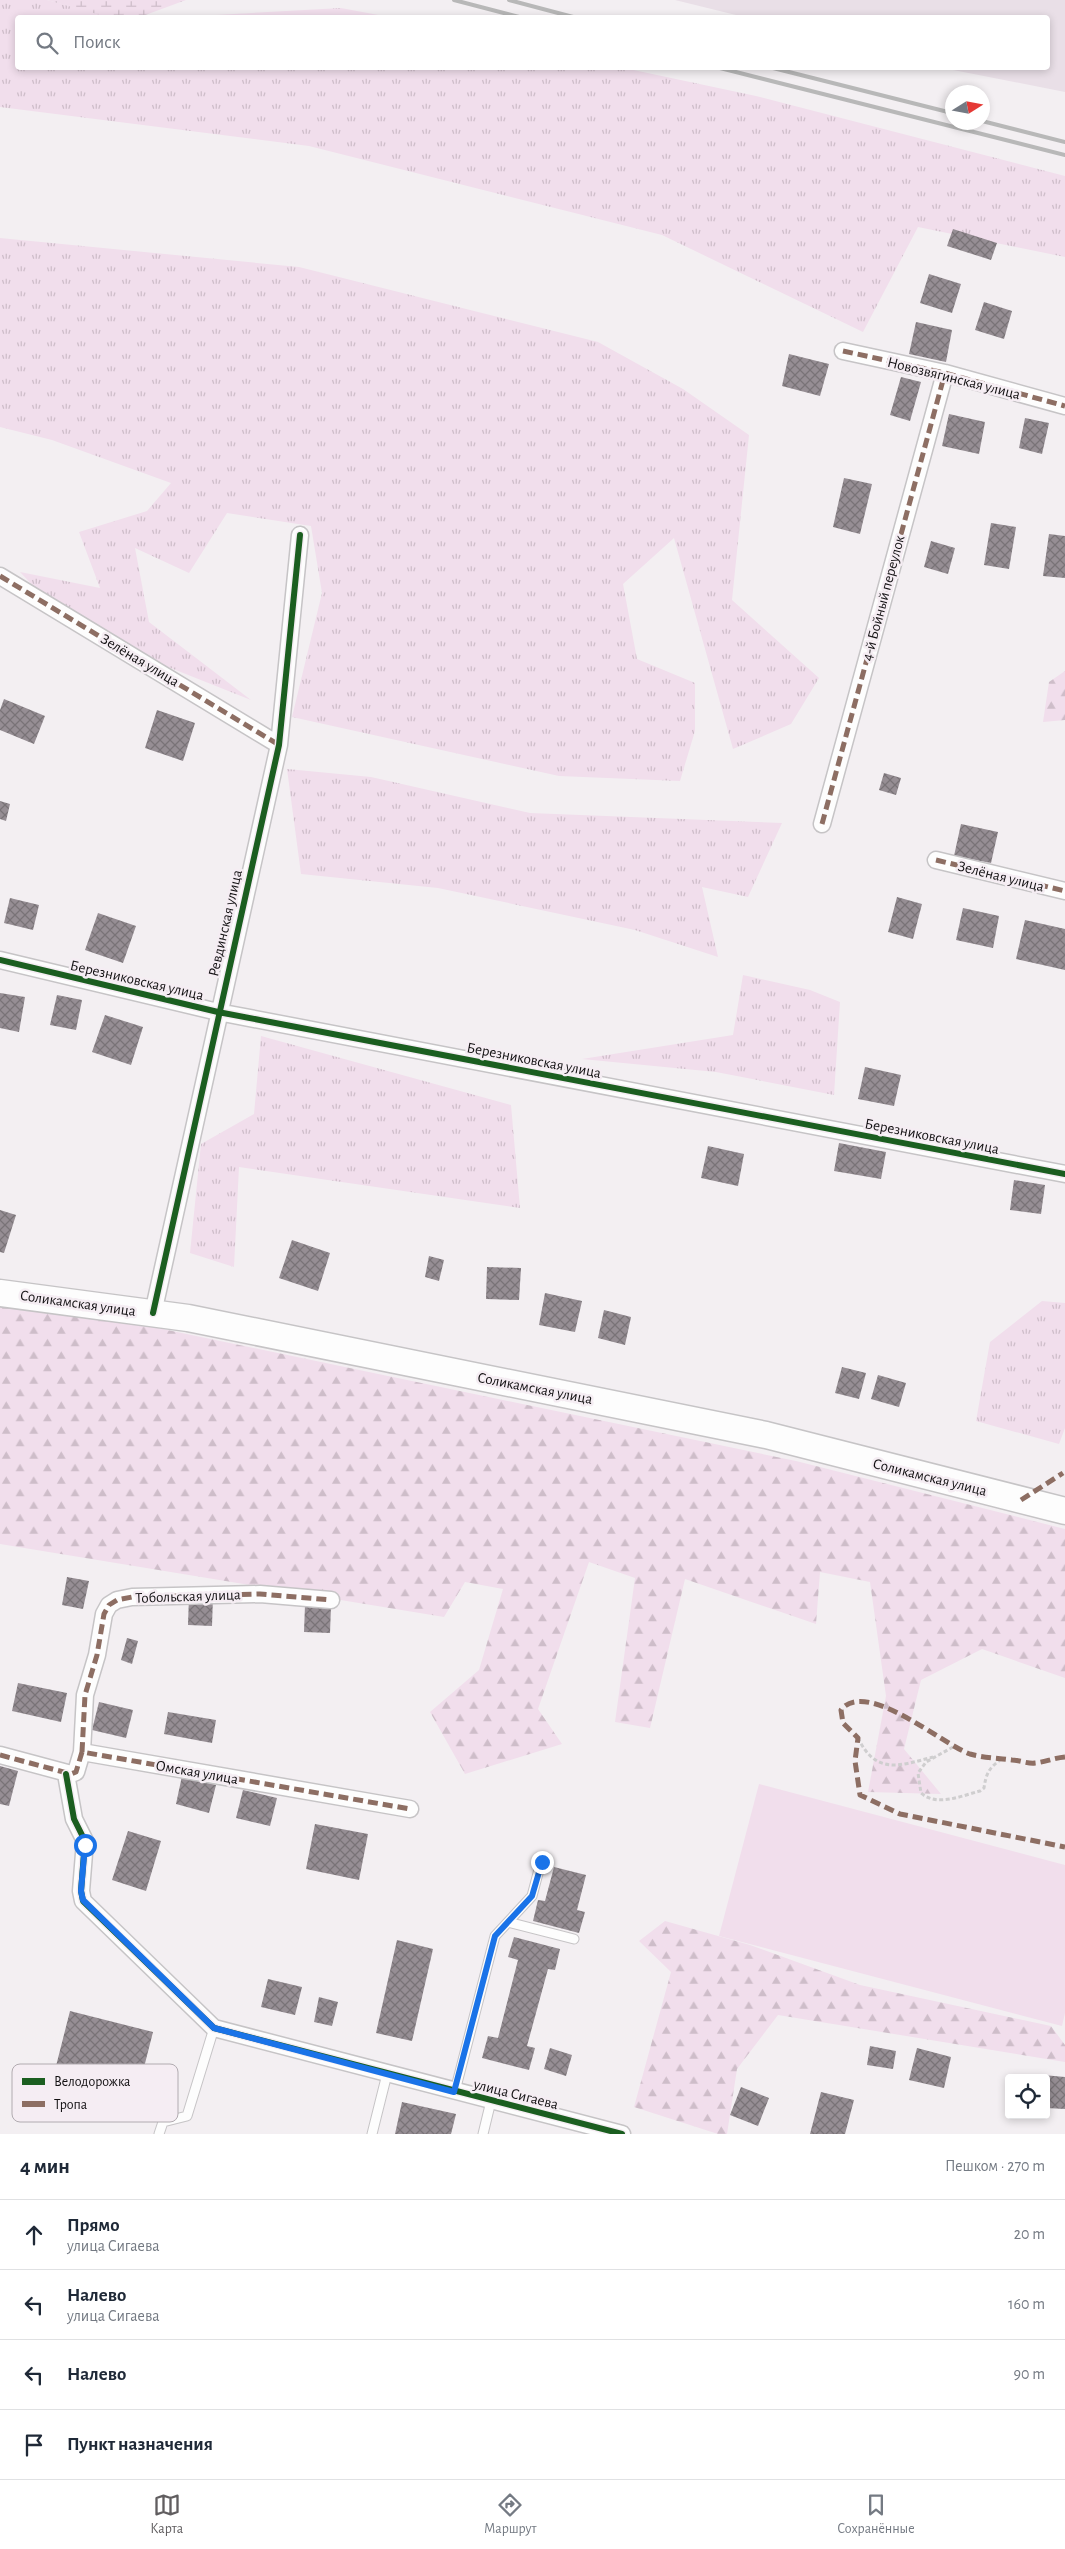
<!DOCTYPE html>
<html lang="ru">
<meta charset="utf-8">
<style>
body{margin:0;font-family:"Alegreya Sans",sans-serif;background:#f6f6f7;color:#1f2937}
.controls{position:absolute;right:15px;bottom:15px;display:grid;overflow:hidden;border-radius:5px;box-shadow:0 2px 8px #0003}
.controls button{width:45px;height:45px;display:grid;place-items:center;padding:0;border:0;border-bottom:1px solid #e0e1e3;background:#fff;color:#1f2937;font:25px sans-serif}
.compass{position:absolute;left:945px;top:85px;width:45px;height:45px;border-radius:50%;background:#fff;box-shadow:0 2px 8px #0003;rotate:79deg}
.stop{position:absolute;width:15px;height:15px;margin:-11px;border:4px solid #1a73e8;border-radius:50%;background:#fff}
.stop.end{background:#1a73e8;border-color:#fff;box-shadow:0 1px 5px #0008}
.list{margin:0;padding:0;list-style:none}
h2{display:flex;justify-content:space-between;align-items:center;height:65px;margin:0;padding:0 20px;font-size:21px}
h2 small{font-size:16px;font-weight:400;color:#747a83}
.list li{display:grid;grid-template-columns:32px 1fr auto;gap:15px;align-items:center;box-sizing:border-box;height:70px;padding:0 20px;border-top:1px solid #e0e1e3}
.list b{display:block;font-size:19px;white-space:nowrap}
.list p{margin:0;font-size:16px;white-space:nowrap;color:#747a83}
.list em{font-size:16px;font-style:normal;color:#747a83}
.icon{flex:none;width:28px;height:28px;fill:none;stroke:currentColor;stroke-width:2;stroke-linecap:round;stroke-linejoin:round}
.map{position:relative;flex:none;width:1065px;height:2134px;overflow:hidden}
.search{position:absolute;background:#fff;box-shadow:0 2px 8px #0003;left:15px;right:15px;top:15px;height:55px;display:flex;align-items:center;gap:12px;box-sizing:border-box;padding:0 18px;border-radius:5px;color:#747a83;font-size:19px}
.sheet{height:345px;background:#fff}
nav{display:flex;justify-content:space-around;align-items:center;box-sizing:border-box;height:70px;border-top:1px solid #e0e1e3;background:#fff;font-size:14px;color:#747a83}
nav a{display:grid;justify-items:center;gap:2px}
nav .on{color:#615e60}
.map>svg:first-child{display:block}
.built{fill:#e9dfe7}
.grass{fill:url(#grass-tufts)}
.forest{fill:url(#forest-firs)}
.wetland{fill:url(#wetland-marsh)}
.park{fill:#f1deec}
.building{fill:url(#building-cross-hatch)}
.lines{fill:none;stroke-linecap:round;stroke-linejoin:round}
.lane-casing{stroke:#c6c4c6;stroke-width:11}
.street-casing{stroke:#c6c4c6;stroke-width:19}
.primary-casing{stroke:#c6c4c6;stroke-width:29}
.path{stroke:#cfcecf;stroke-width:3;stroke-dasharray:4 2.5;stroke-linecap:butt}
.lane{stroke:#fdfdfd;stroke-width:9}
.street{stroke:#fdfdfd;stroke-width:16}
.primary{stroke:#fdfdfd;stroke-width:26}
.rail{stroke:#b8b8b8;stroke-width:4}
.quiet{stroke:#8d6e63;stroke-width:5;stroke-dasharray:10 5;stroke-linecap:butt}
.cycleway-casing{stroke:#f5edf3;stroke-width:9}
.cycleway{stroke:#1b5e20;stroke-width:6}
.route{stroke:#1a73e8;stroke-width:6}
.labels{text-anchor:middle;stroke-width:5;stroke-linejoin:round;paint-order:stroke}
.street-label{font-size:15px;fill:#121012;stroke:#f5edf3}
.key{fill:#f5edf3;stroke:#b1abb0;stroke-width:1}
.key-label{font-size:14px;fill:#121012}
</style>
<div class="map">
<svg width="1065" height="2134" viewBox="0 0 1065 2134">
<defs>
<pattern id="grass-tufts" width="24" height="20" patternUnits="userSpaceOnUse" patternTransform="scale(1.25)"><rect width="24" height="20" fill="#f1deec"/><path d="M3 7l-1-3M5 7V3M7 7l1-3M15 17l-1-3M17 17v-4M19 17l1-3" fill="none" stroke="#cebdc9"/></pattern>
<pattern id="forest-firs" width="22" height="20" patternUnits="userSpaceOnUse" patternTransform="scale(1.25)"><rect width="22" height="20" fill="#f1deec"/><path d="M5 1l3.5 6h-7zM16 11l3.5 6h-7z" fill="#cebdc9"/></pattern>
<pattern id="wetland-marsh" width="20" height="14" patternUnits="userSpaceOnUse" patternTransform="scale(1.25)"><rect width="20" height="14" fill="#f1deec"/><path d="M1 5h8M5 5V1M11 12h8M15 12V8" fill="none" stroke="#cebdc9"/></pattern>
<pattern id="building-cross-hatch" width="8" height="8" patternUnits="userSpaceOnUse" patternTransform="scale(1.25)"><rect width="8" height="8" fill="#968e94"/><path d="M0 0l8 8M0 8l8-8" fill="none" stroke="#797377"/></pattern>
</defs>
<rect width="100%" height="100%" fill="#f3eff2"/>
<path class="built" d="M675,0H1065V92L943,68H1048V18L744,17Z"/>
<path class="grass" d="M0,0H47L111,17L18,18V68H624L756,96L1065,176V257L918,227L863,332L662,235L309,146L0,107Z
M341,8L389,17H179Z
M0,238L299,267L598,342L683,389L749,435L732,600L819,678L791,724L733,749L674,538L623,584L637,659L695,683V731L680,781L559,776L292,717L322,593L311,526L227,513L189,573L135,548L149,622L251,700L133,653L52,606L20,572L100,588L79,532L147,511L171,483L52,440L0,427Z
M287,769L371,777L530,813L782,823L748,897L702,887L718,957L635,930L438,888L301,874Z
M743,975L810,990L840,1002L834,1095L716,1072L582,1059L733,1035Z
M261,1036L511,1105L520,1208L239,1167L234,1267L190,1253L201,1144L254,1114Z
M1042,1301L1065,1303V1428L1059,1444L976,1421L990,1342Z"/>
<path class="forest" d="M1065,671V720L1043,722L1049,682Z
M0,1305L153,1327L796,1461L1065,1529V1678L982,1649L921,1680L904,1749L941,1794L868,1792L886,1696L870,1582L820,1572L816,1624L685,1579L650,1728L615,1722L635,1578L589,1562L538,1709L562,1744L465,1774L430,1712L479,1670L503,1589L465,1582L444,1617L0,1544Z
M665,1921L750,1945L860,1985L1051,2026L1065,2045V2062L778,2015L737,2069L727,2134H718L634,2107L671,1972L639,1941Z"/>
<path class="wetland" d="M47,0H186L140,17L111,18Z"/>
<path class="park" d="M759,1784L1065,1865V2013L1062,2026L719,1936Z"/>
<path class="building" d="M953,229L997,243L991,260L947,246Z
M929,274L961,284L952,313L920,303Z
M984,302L1012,311L1004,339L975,330Z
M916,322L952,330L946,362L909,354Z
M789,354L829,364L820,396L782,386Z
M901,377L921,382L910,421L890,415Z
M949,414L985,422L979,454L942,446Z
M1025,418L1049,423L1042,454L1019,448Z
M844,478L872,484L860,534L833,527Z
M991,523L1016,527L1009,569L984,565Z
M1049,534L1065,536V578L1043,576Z
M931,541L955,548L948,574L924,567Z
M4,699L45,716L34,744L0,730V710Z
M157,710L195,723L183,761L145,748Z
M884,773L901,778L896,795L879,790Z
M0,801L10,804L6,821L0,819Z
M961,824L998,832L991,863L954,856Z
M897,897L922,904L913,939L888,932Z
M10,898L39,905L33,930L4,923Z
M963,908L999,916L993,948L956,940Z
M98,913L136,926L123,963L85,950Z
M1025,920L1065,929V970L1016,959Z
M0,993L25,997L19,1032L0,1028Z
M57,995L82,1000L76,1030L50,1025Z
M105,1015L143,1027L131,1065L92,1052Z
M865,1067L901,1075L894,1106L858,1099Z
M839,1143L886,1152L881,1179L834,1171Z
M708,1146L744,1154L738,1186L701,1178Z
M1014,1180L1045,1185L1041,1214L1010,1210Z
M0,1210L16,1215L4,1253L0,1252Z
M292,1240L330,1253L318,1291L279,1278Z
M429,1256L444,1260L439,1281L425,1277Z
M487,1267L521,1268L519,1300L486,1299Z
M545,1293L582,1301L575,1332L539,1325Z
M604,1310L631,1317L625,1345L598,1338Z
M842,1367L866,1373L859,1399L835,1393Z
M878,1375L906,1383L899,1407L871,1399Z
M67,1577L89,1581L83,1609L62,1605Z
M189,1596L213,1597L212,1626L188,1625Z
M305,1605L331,1606L330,1633L304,1632Z
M127,1638L138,1641L132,1664L121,1660Z
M18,1683L67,1693L61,1722L12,1711Z
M99,1702L133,1710L126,1738L92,1730Z
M168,1712L216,1720L212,1743L164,1734Z
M0,1766L18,1771L9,1806L0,1804Z
M182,1776L216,1785L209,1813L176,1804Z
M243,1790L277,1798L270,1826L236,1818Z
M315,1824L368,1834L359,1880L306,1869Z
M128,1831L161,1841L146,1891L112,1880Z
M554,1867L586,1875L577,1910L585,1912L579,1933L533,1921L538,1900L545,1901Z
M514,1937L560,1949L555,1970L548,1969L527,2046L535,2048L529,2070L482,2058L488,2036L498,2038L518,1960L508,1957Z
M397,1940L433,1949L412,2041L376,2033Z
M268,1979L302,1987L295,2015L261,2007Z
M319,1997L338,2002L332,2026L314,2022Z
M70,2011L153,2032L138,2091L55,2070Z
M870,2046L896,2051L893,2069L867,2065Z
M550,2048L572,2055L566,2076L544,2069Z
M917,2048L951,2057L944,2088L909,2080Z
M1043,2075L1065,2077V2109L1046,2108V2078H1042Z
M741,2087L769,2098L758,2126L730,2115Z
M821,2092L854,2100L845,2134H810Z
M402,2102L456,2114L451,2134H395Z"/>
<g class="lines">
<defs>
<path id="lane" d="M508,1922L574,1939
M455,2091L495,1936L532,1896L541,1862
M159,2134L163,2122L187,2116L214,2028
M372,2134L387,2074
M483,2134L491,2101"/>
<path id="street" d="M843,351L945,373L1065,406
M0,576L279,745
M822,824L945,373
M936,860L1065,891
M0,960L218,1012L1065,1174
M153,1313L279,745L300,535
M82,1752L85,1695L97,1655L104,1614L109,1605L117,1600L132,1597L260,1594L331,1600
M0,1755L71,1774L76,1772L82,1752L410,1809
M66,1774L74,1819L85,1841L81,1891L83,1901L214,2028L622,2134"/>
<path id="primary" d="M0,1293L188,1318L766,1435L1065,1511"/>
</defs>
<use href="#lane" class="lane-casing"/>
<use href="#street" class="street-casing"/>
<use href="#primary" class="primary-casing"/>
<path class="path" d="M858,1738C876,1775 899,1766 933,1757
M953,1747L926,1762L918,1773L921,1793C937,1807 961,1796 980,1791L984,1788C986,1774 989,1767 1002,1759"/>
<use href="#lane" class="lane"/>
<use href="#street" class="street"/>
<use href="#primary" class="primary"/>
<path class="rail" d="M454,0L523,18
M509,0L577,18
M720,68L1065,155
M773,68L952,113
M982,121L1065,142"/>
<path class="quiet" d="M843,351L945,373L1065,406
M0,576L279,745
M822,824L945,373
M936,860L1065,891
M1021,1500L1063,1473
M82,1752L85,1695L97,1655L104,1614L109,1605L117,1600L132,1597L260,1594L331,1600
M0,1755L71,1774L76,1772L82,1752L410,1809
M1065,1757C1054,1758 1045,1762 1035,1763C1028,1764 1019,1760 1012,1760C998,1758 984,1758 970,1754C943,1745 866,1678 841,1710L843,1723L858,1738L855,1761L860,1795L900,1814L1065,1847"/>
<defs>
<path id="cycleway" d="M0,960L218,1012L1065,1174
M153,1313L279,745L300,535
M66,1774L74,1819L85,1841L81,1891L83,1901L214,2028L622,2134"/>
</defs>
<use href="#cycleway" class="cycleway-casing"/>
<use href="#cycleway" class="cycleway"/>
</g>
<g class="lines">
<path class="route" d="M85,1845L81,1891L83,1900L214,2028L454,2092L495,1936L532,1896L542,1862"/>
</g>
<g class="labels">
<g class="street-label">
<text transform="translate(954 378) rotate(14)" y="5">Новозвягинская улица</text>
<text transform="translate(883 598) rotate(-75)" y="5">4-й Бойный переулок</text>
<text transform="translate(140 660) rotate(31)" y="5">Зелёная улица</text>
<text transform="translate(1001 876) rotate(14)" y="5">Зелёная улица</text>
<text transform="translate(225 923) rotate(-77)" y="5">Ревдинская улица</text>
<text transform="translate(137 980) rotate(13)" y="5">Березниковская улица</text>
<text transform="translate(534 1060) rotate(11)" y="5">Березниковская улица</text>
<text transform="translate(932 1136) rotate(11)" y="5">Березниковская улица</text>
<text transform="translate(78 1303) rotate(8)" y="5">Соликамская улица</text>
<text transform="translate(535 1388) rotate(11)" y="5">Соликамская улица</text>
<text transform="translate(930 1477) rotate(14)" y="5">Соликамская улица</text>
<text transform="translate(188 1596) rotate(-2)" y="5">Тобольская улица</text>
<text transform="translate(197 1772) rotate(10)" y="5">Омская улица</text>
<text transform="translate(516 2094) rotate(14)" y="5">улица Сигаева</text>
</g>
</g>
<rect x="12" y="2064" width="166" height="58" rx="8" class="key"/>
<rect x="22" y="2078" width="23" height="7" fill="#1b5e20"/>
<rect x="22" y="2101" width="23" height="6" fill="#8d6e63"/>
<g class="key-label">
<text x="54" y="2086">Велодорожка</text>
<text x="54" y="2109">Тропа</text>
</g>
</svg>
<div class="controls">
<button><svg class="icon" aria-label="locate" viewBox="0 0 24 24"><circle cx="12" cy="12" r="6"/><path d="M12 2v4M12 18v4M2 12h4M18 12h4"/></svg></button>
</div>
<svg class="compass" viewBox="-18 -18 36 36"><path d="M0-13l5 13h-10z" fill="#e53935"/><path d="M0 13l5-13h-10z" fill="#747a83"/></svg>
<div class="stop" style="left:85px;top:1845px"></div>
<div class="stop end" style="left:542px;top:1862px"></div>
<div class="search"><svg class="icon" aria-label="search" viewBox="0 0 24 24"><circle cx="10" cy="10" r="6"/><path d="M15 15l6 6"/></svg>Поиск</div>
</div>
<section class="sheet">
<h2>4 мин<small>Пешком · 270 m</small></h2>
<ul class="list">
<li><svg class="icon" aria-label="ahead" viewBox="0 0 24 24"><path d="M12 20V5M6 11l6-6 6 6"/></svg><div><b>Прямо</b><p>улица Сигаева</p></div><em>20 m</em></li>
<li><svg class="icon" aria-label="left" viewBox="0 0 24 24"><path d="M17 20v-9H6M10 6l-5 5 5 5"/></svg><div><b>Налево</b><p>улица Сигаева</p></div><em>160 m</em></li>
<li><svg class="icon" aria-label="left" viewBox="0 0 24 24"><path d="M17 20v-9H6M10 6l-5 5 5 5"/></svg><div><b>Налево</b></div><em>90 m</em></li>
<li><svg class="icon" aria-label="arrive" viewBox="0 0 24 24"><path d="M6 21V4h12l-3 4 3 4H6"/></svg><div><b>Пункт назначения</b></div></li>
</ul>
</section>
<nav>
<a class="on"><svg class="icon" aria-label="map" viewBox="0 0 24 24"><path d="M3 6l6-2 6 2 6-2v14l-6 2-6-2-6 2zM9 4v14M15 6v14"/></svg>Карта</a>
<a><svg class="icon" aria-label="directions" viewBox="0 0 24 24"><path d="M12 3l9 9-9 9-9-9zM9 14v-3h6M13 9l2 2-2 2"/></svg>Маршрут</a>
<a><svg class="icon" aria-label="saved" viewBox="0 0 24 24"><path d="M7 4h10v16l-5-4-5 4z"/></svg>Сохранённые</a>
</nav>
